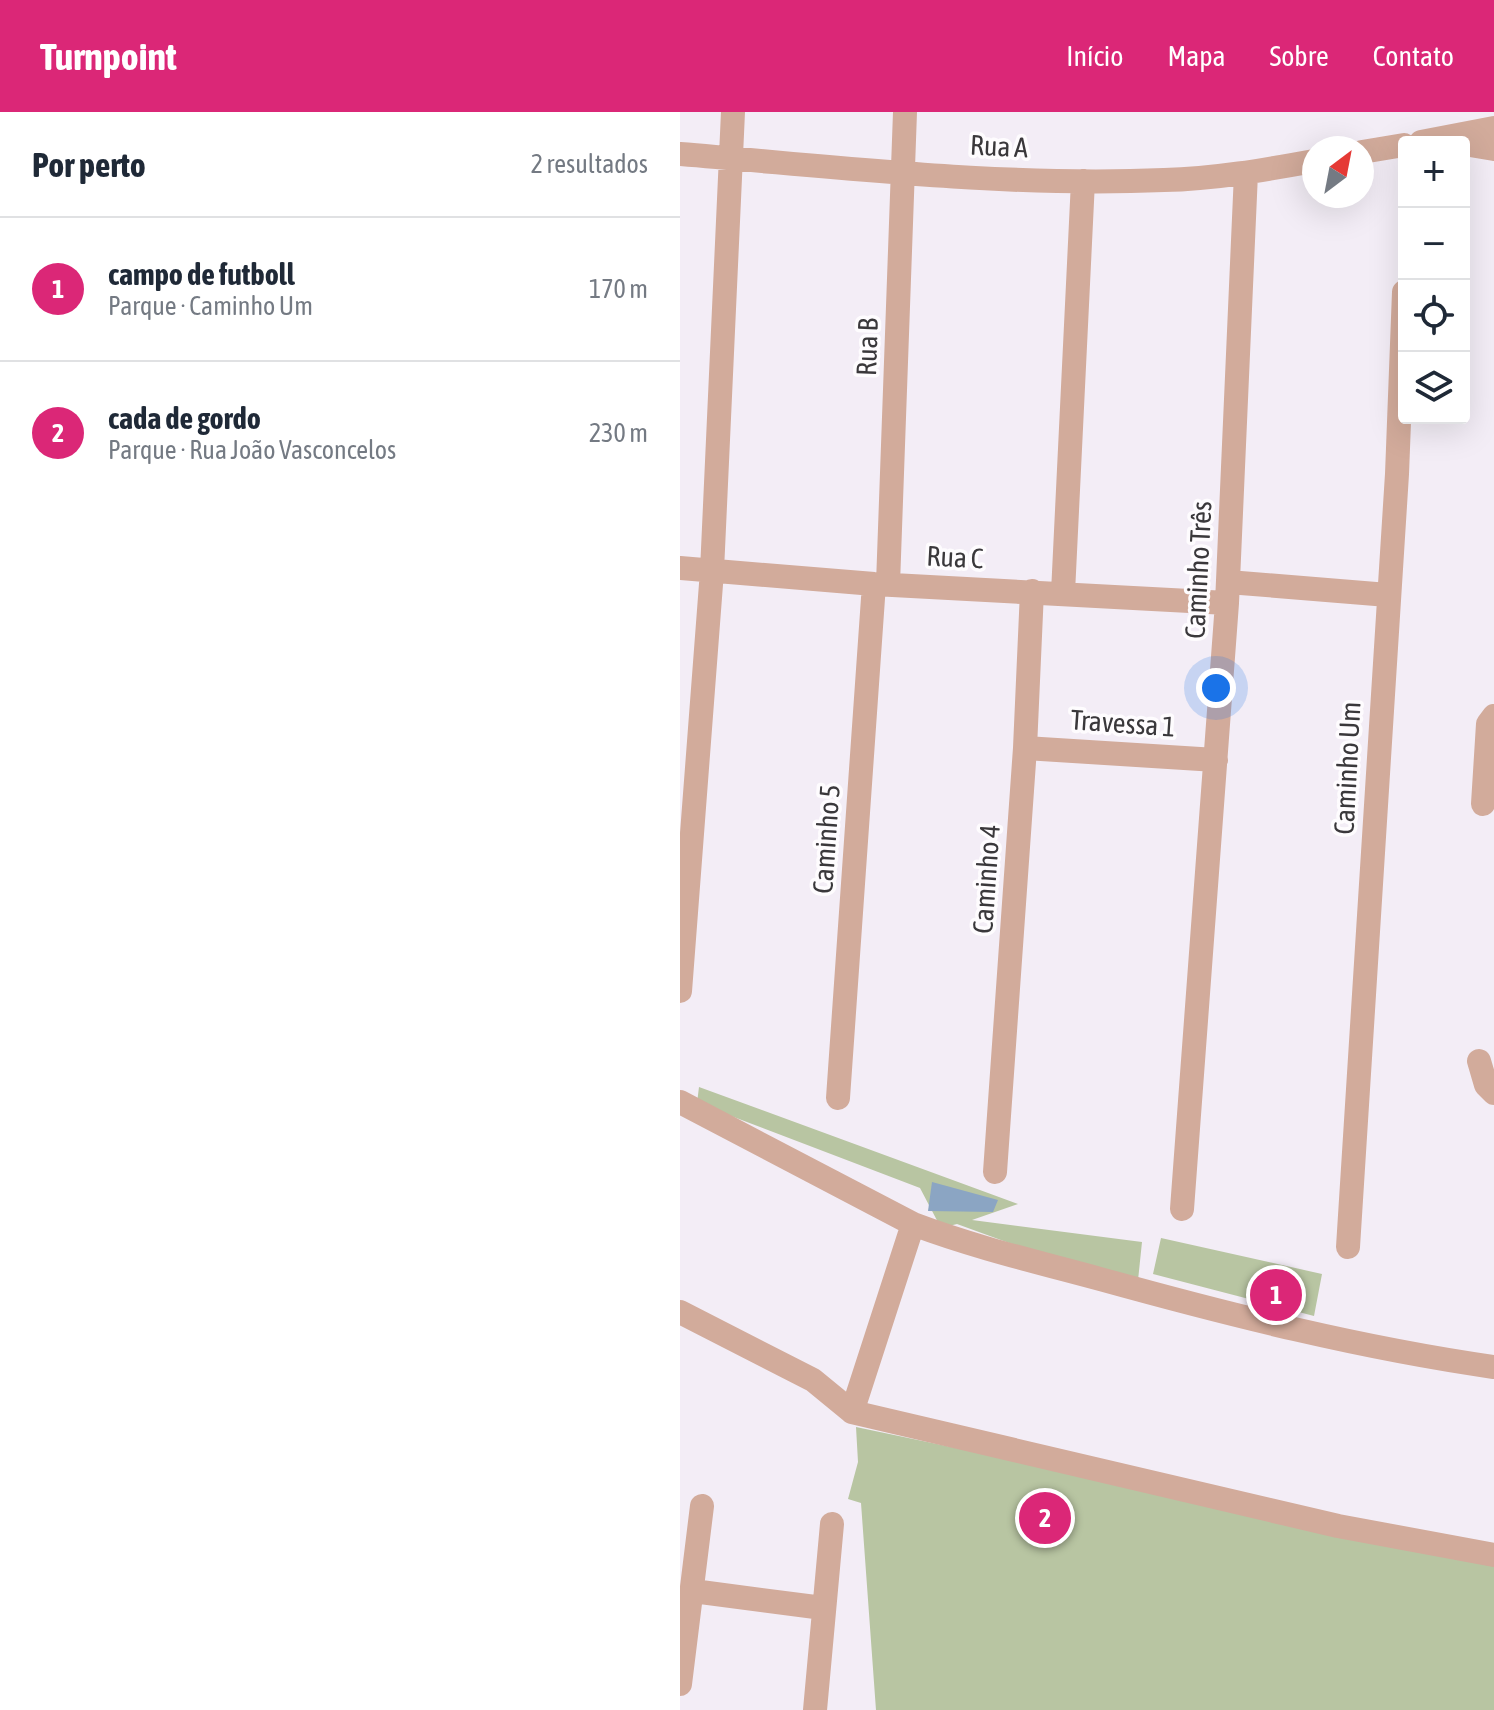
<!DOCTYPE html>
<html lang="pt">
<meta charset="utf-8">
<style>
body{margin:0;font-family:"Asap Condensed",sans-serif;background:#f2f2f3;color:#1f2937}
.controls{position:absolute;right:24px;top:24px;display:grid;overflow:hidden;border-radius:8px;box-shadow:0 8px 32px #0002}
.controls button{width:72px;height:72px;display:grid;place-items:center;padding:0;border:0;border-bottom:2px solid #e0e1e3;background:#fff;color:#1f2937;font:40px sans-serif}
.compass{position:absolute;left:622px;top:24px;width:72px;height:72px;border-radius:50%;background:#fff;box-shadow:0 8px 32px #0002;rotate:32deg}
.you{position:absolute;left:536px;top:576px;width:28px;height:28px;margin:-20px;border:6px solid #fff;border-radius:50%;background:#1a73e8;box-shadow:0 0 0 12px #1a73e833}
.badge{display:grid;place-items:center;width:52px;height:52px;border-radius:50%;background:#db2777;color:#fff;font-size:26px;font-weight:700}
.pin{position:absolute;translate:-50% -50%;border:4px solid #fff;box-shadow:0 2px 8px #0006}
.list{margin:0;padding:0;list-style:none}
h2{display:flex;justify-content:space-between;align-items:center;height:104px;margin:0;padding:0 32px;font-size:34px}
h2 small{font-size:26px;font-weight:400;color:#747a83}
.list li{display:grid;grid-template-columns:52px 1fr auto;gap:24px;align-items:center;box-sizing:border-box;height:144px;padding:0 32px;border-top:2px solid #e0e1e3}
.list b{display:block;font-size:30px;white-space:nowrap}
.list p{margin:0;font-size:26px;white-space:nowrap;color:#747a83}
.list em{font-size:26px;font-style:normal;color:#747a83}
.icon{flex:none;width:44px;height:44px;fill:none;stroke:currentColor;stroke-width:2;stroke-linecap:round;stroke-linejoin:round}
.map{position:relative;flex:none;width:814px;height:1598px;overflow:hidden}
header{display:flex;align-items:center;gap:48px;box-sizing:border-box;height:112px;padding:0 40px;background:#db2777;color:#fff}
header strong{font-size:38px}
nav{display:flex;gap:44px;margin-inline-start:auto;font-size:28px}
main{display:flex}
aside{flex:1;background:#fff}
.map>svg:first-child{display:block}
.green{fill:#b8c5a2}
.water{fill:#8ba5c3}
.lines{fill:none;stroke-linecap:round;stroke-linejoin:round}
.minor{stroke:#d2ab9b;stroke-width:24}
.labels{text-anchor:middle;stroke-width:7;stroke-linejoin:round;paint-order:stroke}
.street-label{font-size:28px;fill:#3a383b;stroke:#fefcfe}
</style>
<header>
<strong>Turnpoint</strong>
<nav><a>Início</a><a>Mapa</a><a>Sobre</a><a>Contato</a></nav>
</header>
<main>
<aside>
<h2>Por perto<small>2 resultados</small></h2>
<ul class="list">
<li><span class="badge">1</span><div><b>campo de futboll</b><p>Parque · Caminho Um</p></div><em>170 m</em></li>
<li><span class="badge">2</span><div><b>cada de gordo</b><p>Parque · Rua João Vasconcelos</p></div><em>230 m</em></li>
</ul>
</aside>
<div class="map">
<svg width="814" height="1598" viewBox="0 0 814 1598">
<rect width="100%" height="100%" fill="#f3edf6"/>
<path class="green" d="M19,975L338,1092L292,1108L462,1130L457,1178L277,1112L261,1116L240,1076L17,991Z
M481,1126L642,1162L634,1204L473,1162Z
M176,1315L814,1449V1598H196L181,1391L168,1387L178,1350Z"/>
<path class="water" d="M252,1070L318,1088L313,1100L248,1099Z"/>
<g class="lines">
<path class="minor" d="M741,30L814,16
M784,32L814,37
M682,40L724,33
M0,42C160,55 323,75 484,68C534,67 584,58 634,49
M0,456L194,472L547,491
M548,470L708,483
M208,472L225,0
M383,481L403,69
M345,636L536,648
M803,692L808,612L814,604
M0,879L32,459L53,0
M799,949L806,973L814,981
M158,986L194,472
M0,990L233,1112C294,1135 357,1150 420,1167C550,1203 681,1236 814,1255
M315,1060L345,636L352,479
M502,1097L547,491L566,61
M668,1135L717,362L724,180
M0,1200L133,1268L172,1300L658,1414L814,1443
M172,1300L233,1112
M13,1479L143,1496
M0,1572L22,1394
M135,1598L152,1412"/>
</g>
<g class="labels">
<g class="street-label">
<text transform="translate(319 34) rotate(3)" y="10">Rua A</text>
<text transform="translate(187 235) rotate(-88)" y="10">Rua B</text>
<text transform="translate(275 445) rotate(3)" y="10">Rua C</text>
<text transform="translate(518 458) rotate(-87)" y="10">Caminho Três</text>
<text transform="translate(443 611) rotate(4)" y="10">Travessa 1</text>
<text transform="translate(667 656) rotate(-87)" y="10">Caminho Um</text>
<text transform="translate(146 727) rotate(-86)" y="10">Caminho 5</text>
<text transform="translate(306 767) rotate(-86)" y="10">Caminho 4</text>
</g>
</g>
</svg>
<div class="controls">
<button>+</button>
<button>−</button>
<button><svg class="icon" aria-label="locate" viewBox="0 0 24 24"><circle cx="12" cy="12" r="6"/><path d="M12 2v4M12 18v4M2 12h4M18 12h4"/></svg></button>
<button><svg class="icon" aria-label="layers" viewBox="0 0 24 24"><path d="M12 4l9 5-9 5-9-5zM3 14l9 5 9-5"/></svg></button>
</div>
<svg class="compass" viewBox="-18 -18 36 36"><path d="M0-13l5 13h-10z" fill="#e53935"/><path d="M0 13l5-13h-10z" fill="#747a83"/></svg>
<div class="you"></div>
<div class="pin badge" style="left:596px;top:1183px">1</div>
<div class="pin badge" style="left:365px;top:1406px">2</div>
</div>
</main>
